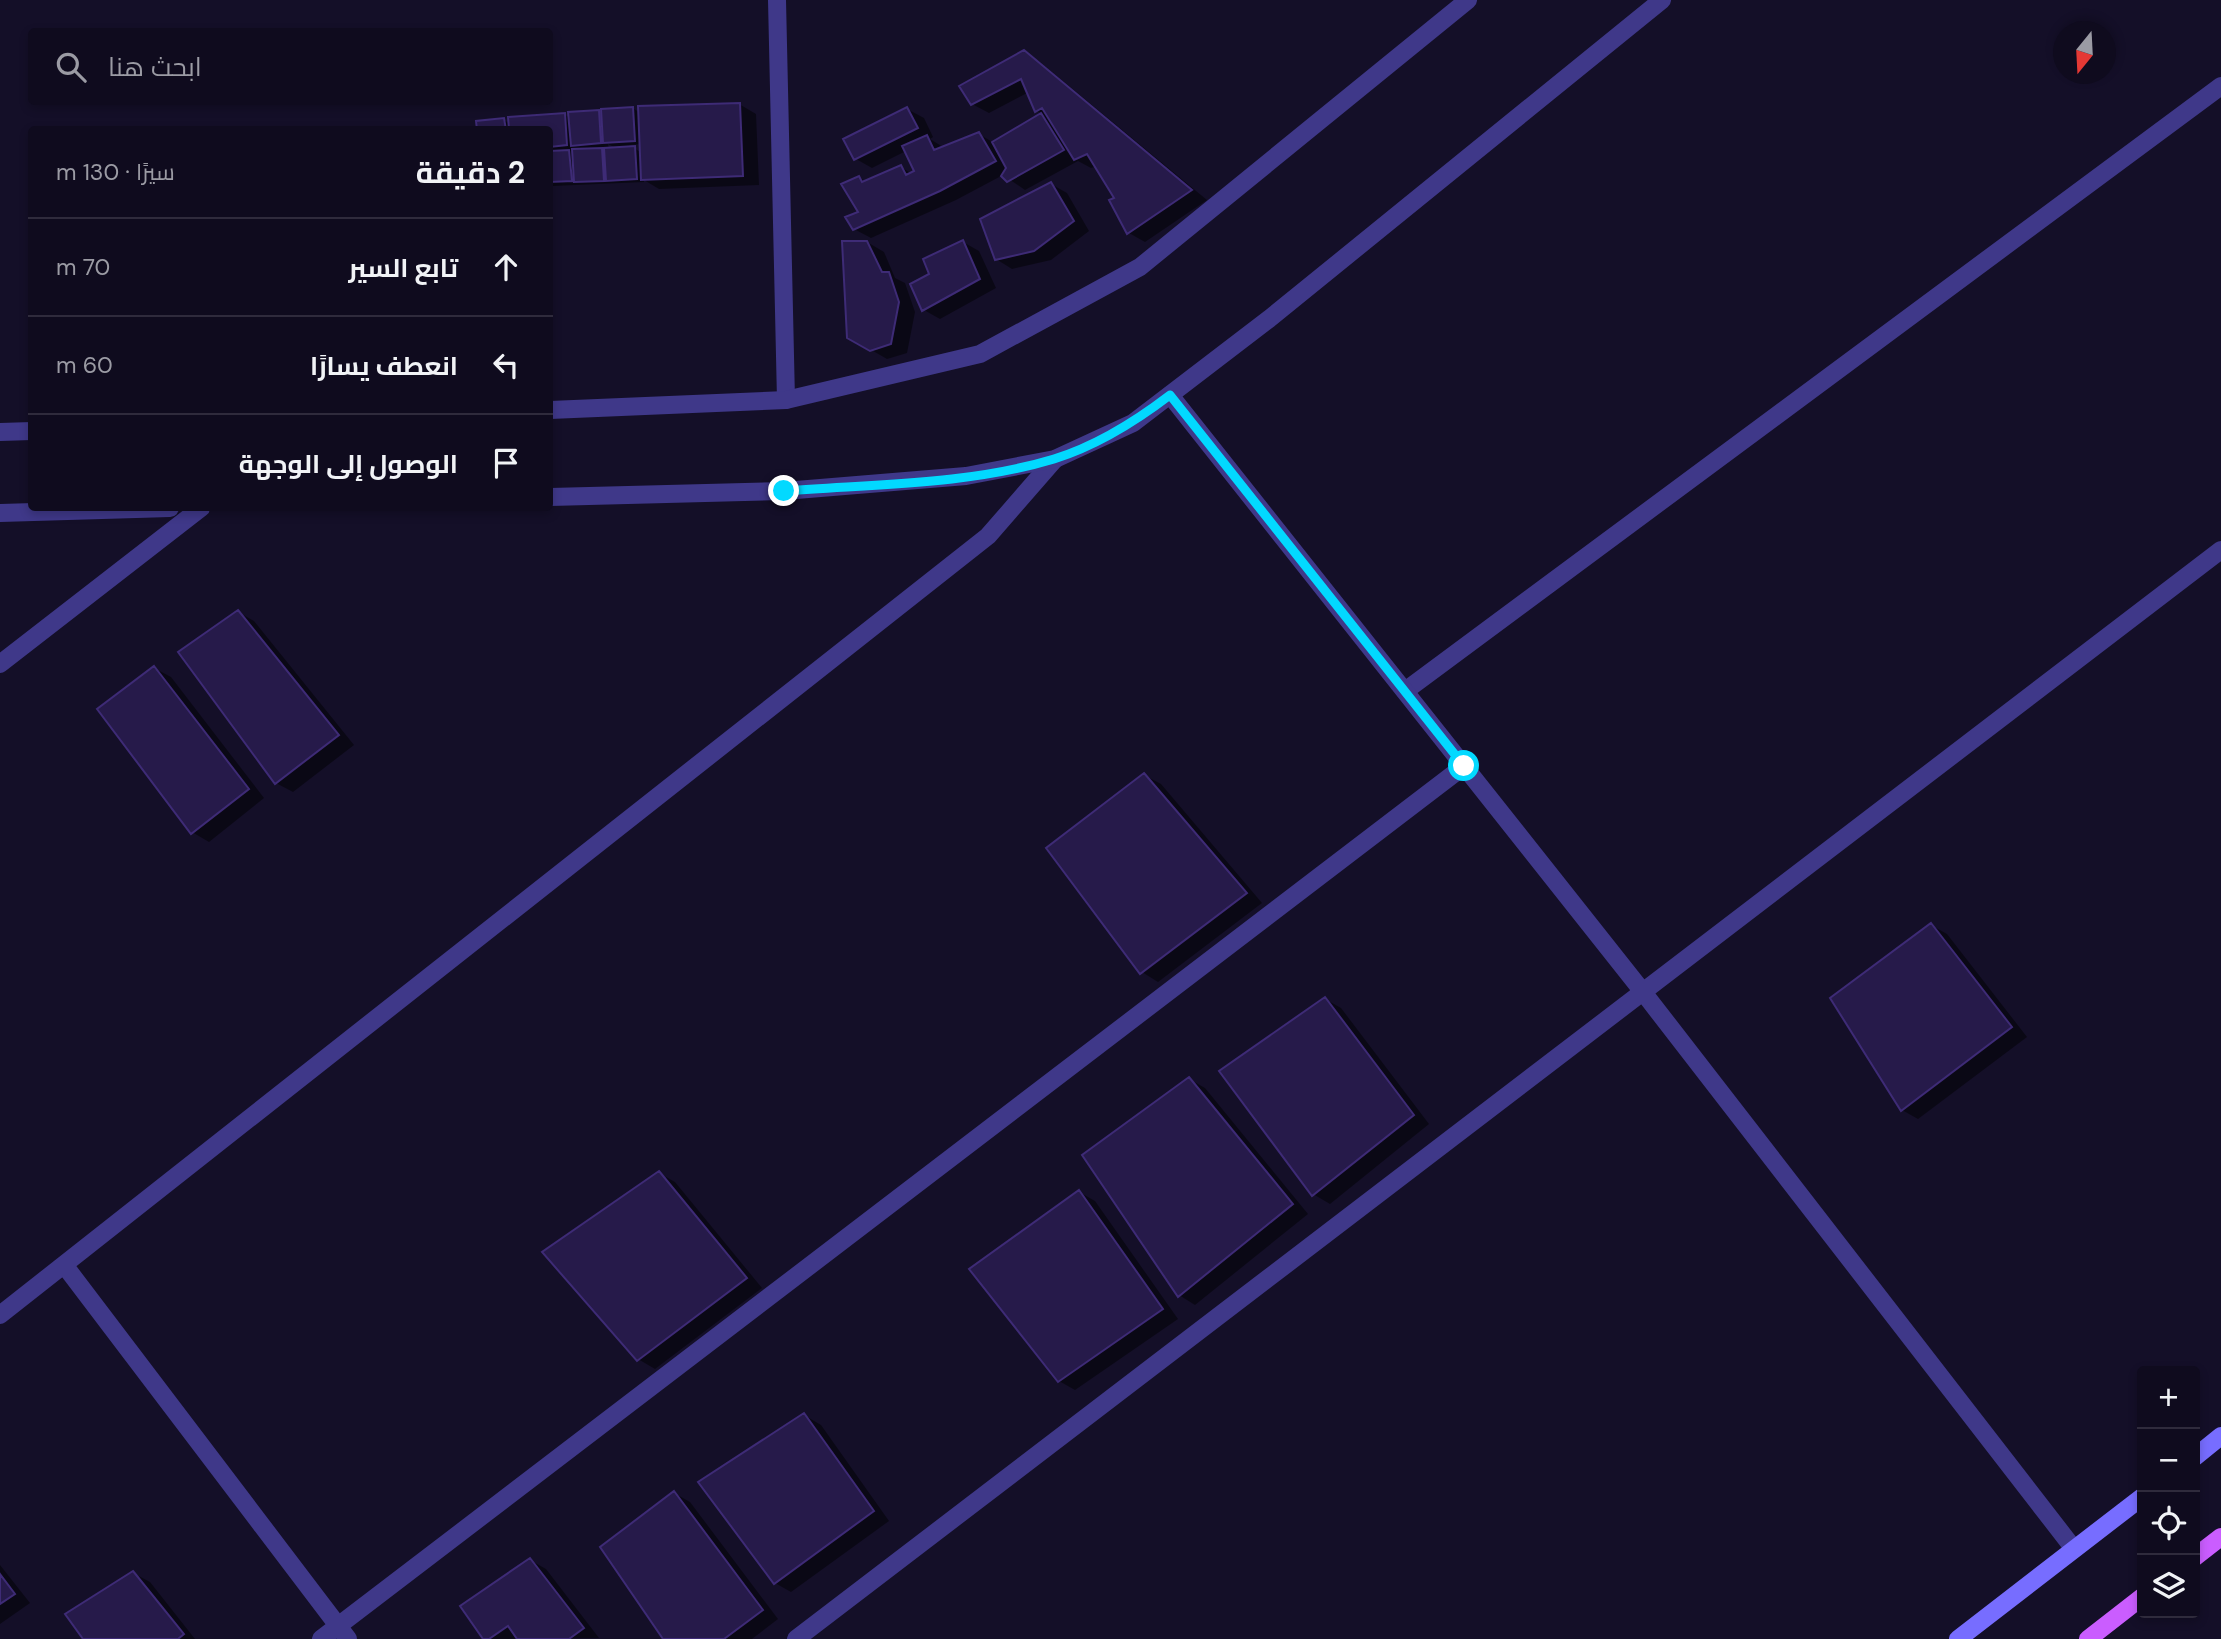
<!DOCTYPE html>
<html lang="ar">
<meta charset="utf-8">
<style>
body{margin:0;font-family:"DM Sans",Cairo,sans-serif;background:#1d192b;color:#f1f3f6;direction:rtl}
.controls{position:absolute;right:21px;bottom:21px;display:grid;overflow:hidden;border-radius:7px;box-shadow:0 4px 10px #0003}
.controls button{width:63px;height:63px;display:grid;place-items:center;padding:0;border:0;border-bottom:2px solid #2f2b3c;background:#0f0b1e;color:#f1f3f6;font:35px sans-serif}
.compass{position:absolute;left:2053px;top:21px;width:63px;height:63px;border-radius:50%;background:#0f0b1e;box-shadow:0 4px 10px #0003;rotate:198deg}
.stop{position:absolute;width:21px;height:21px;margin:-16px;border:5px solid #02d9ff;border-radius:50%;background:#fff}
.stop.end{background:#02d9ff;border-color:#fff;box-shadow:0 2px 7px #0008}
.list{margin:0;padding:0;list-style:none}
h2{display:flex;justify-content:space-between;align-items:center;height:91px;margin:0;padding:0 28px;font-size:30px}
h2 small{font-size:23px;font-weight:400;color:#9b9ba4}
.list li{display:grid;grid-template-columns:46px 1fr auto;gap:21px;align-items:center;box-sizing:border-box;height:98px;padding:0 28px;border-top:2px solid #2f2b3c}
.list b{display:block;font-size:26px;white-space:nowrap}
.list em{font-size:23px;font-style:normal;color:#9b9ba4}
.icon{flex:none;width:38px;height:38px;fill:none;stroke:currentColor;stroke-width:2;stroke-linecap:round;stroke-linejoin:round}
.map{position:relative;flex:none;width:2221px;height:1639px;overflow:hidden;direction:ltr}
.search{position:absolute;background:#0f0b1e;box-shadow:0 4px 10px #0003;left:28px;top:28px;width:525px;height:77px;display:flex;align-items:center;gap:18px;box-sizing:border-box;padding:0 24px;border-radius:7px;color:#9b9ba4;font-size:26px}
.panel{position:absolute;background:#0f0b1e;box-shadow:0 4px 10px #0003;left:28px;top:126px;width:525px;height:385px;border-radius:7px;direction:rtl}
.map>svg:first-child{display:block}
.shadow{fill:#0007;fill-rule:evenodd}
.building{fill:#261a4a;stroke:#3e2b76;stroke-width:2}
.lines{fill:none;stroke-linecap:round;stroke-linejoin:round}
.service{stroke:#3f3889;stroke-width:18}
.minor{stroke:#3f3889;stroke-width:18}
.tertiary{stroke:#3f3889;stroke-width:18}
.secondary{stroke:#776dff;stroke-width:18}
.primary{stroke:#ca5dff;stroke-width:18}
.route{stroke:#02d9ff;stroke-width:9}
</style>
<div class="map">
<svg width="2221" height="1639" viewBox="0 0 2221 1639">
<rect width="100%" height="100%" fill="#140f28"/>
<path class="shadow" d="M1023,52L1040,62L1207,200L1145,242L1129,233L1117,198L1097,166L1091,168L1078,161L1025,190L1003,175L956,200L871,238L854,229L861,213L859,177L866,182L901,167L912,174L917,171L906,151L872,168L856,159L907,109L924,118L933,137L930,139L943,147L979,134L994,143L1043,114L1037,111L1029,92L989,113L972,104Z
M739,104L756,114L759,185L659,189L644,180V182L553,186L550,184V130H479L504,120L510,124L564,114L570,118L598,112L603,115L633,108L640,113ZM608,144L618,149L609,150ZM641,144L642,153L629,145ZM605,147L606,153L597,148Z
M1051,184L1067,193L1089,231L1051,260L1012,269L996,259Z
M867,242L884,252L895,278L905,283L915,312L907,353L887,359L849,337Z
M963,242L979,251L996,288L940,319L924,310L932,275Z
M238,612L254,621L354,745L293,792L276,783Z
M154,668L171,677L264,798L209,842L192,832Z
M1144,775L1161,784L1262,903L1158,982L1142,972Z
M1931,925L1947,934L2027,1037L1918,1119L1902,1110Z
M1325,999L1341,1008L1429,1124L1330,1204L1313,1194Z
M1189,1079L1205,1088L1308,1214L1195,1305L1179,1295Z
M659,1173L675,1182L762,1288L655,1369L638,1359Z
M1079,1192L1095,1201L1178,1319L1075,1390L1059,1381Z
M804,1415L821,1425L889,1521L791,1592L775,1583Z
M674,1493L690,1502L778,1619L752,1639H665Z
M530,1560L546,1569L599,1638L485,1639Z
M0,1565L30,1603L0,1624Z
M133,1573L150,1582L195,1639H85Z"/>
<path class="building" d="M1024,50L1192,190L1127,234L1109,200L1114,198L1087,154L1074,160L1042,108L1035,112L1021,79L971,105L959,86Z
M740,103L743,176L641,180L638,106Z
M633,107L635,141L603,143L601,109Z
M907,107L918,128L854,160L843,139Z
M599,110L601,143L571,146L568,112Z
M565,113L567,145L550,147V130H509L508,117Z
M1041,113L1064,150L1007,182L1001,176L1006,168L992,142Z
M504,118L506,130H477L476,121Z
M979,132L996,161L940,191L853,230L845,217L858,212L841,184L859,176L862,182L901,165L906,175L914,171L902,146L927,135L934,150Z
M635,146L637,179L606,181L604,148Z
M602,148L604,181L574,182L572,149Z
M569,150L572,181L550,182V151Z
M1051,182L1074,221L1034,251L995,260L980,219Z
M963,240L980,279L922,311L910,284L929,274L923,259Z
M842,241H867L882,272H889L899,302L891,344L870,351L847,338Z
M238,610L339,735L275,784L178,652Z
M154,666L249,789L191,834L97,709Z
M1144,773L1247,893L1140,974L1046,848Z
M1931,923L2012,1027L1901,1111L1830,998Z
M1325,997L1414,1115L1312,1196L1219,1071Z
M1189,1077L1293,1204L1178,1297L1082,1155Z
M659,1171L747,1278L637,1361L542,1252Z
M1079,1190L1163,1309L1058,1382L969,1269Z
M804,1413L874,1511L774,1584L698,1482Z
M674,1491L763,1610L724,1639H663L600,1547Z
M530,1558L584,1628L569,1639H517L508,1626L489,1639H483L460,1606Z
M133,1571L184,1634L178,1639H83L65,1614Z
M0,1574L15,1594L0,1604Z"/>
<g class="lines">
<path class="service" d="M1405,691L2221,86"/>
<path class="minor" d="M777,0L786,400
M1170,395L1643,992L2074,1549
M0,664L201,508
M65,1266L348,1639
M0,1315L988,536L1055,459
M321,1639L1464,766
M796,1639L2221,550"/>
<path class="tertiary" d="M550,410L786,400L980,354L1140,267L1468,0
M0,432L32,431
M550,497L784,491L966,476L1055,459L1133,423L1269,319L1662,0
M0,513L170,508"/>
<path class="secondary" d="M2195,1457L2221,1436
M1958,1639L2142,1497"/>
<path class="primary" d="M2195,1557L2221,1537
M2088,1639L2142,1597"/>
</g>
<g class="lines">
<path class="route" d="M784,491C873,484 968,485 1054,459C1096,446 1136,421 1170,395L1464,766"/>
</g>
</svg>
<div class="controls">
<button>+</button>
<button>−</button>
<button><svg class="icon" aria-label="locate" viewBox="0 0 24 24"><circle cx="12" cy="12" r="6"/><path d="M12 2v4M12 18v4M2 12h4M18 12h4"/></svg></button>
<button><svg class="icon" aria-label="layers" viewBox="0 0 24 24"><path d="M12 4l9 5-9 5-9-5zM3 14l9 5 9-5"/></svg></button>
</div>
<svg class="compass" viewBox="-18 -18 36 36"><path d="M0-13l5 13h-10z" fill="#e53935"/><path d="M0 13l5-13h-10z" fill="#9b9ba4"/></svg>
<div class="stop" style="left:1464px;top:766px"></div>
<div class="stop end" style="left:784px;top:491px"></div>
<div class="search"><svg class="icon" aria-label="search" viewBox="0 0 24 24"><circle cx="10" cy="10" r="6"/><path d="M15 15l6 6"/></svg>ابحث هنا</div>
<section class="panel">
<h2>2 دقيقة<small>سيرًا · 130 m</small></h2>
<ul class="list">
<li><svg class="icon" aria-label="ahead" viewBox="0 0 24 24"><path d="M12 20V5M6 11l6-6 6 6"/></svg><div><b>تابع السير</b></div><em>70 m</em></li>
<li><svg class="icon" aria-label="left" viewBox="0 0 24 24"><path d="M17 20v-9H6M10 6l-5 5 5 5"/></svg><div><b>انعطف يسارًا</b></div><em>60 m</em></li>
<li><svg class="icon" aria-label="arrive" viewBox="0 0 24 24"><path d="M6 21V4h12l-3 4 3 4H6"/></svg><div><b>الوصول إلى الوجهة</b></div></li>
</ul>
</section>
</div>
